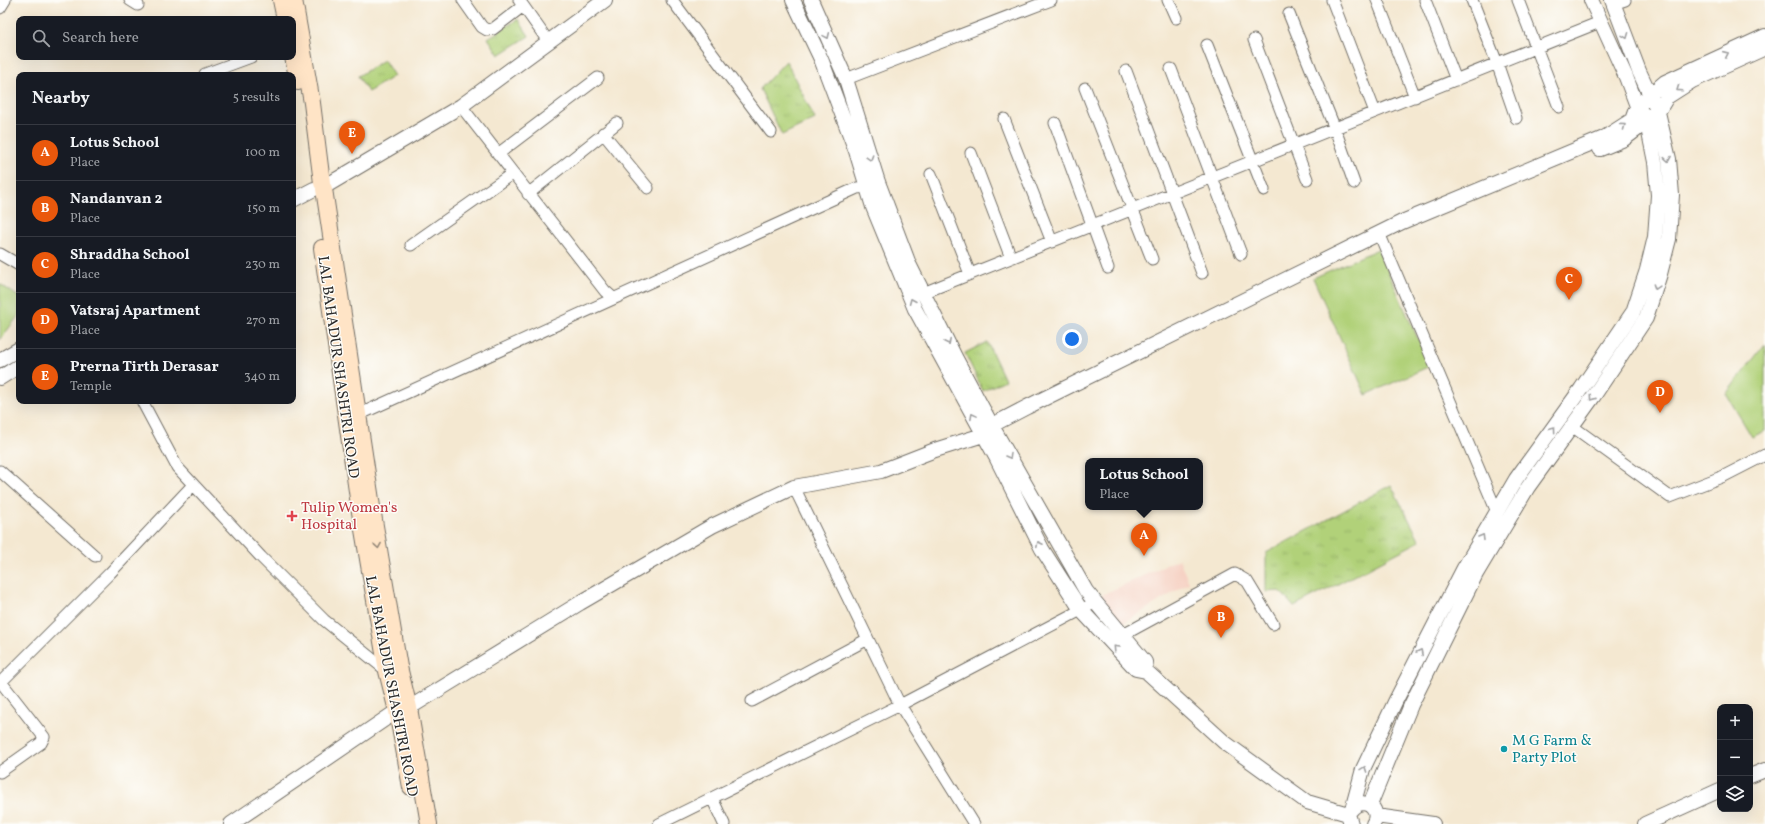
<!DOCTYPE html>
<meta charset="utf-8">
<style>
body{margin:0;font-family:Vollkorn,serif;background:#20242c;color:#f1f3f6}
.controls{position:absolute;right:12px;bottom:12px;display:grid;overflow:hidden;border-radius:8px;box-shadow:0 4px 16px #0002}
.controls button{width:36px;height:36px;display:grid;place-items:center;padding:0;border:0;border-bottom:1px solid #363941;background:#171b24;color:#f1f3f6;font:20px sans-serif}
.you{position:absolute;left:1072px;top:339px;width:14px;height:14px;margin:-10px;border:3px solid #fff;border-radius:50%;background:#1a73e8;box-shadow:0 0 0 6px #1a73e833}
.badge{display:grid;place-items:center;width:26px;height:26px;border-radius:50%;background:#ea580c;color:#fff;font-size:13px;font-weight:700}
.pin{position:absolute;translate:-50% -33px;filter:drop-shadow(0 1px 2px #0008)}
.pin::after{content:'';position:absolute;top:21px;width:14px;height:12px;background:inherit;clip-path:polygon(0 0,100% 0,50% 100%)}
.popup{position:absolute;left:1085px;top:458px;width:118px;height:52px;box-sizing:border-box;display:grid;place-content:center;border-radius:8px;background:#171b24;filter:drop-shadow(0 1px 3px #0005);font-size:13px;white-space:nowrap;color:#9ea1a6}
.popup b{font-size:15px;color:#f1f3f6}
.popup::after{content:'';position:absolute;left:50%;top:100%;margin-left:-8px;border:8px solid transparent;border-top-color:#171b24}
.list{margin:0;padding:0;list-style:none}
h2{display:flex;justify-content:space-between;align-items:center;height:52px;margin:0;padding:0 16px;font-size:17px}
h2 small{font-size:13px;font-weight:400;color:#9ea1a6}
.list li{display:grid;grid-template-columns:26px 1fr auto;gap:12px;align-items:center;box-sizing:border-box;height:56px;padding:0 16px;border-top:1px solid #363941}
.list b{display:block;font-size:15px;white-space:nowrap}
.list p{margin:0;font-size:13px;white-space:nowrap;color:#9ea1a6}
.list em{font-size:13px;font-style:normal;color:#9ea1a6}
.icon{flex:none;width:22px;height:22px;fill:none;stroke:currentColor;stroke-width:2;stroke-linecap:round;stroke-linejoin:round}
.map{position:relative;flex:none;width:1765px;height:824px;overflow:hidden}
.search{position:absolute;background:#171b24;box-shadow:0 4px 16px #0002;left:16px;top:16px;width:280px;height:44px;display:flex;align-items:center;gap:10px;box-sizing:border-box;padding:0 14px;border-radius:8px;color:#9ea1a6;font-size:15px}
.panel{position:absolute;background:#171b24;box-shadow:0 4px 16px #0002;left:16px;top:72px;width:280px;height:332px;border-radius:8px}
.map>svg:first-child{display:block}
.built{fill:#f6d2c4}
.grass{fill:url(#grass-tufts);stroke:#6e7e52}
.green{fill:#b1d179;stroke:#6e7e52}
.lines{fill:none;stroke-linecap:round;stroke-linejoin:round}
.minor-casing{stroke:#716d65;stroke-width:13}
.tertiary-casing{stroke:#716d65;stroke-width:16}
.secondary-casing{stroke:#716d65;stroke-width:18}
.minor{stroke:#fff;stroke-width:11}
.tertiary{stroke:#fff;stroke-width:14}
.secondary{stroke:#ffe4c6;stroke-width:16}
.oneway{stroke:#a0a0a0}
.oneway2{stroke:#958878}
.health-dot{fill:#e0444e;stroke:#fdfcf7;stroke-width:1.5}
.culture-dot{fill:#0f9aa8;stroke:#fdfcf7;stroke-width:1.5}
.labels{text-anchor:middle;stroke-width:3;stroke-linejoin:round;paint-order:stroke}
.street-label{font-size:15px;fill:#2b2b2b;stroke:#fdfcf7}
.health-label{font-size:15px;fill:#be3a42;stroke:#fdfcf7;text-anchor:start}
.culture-label{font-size:15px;fill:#0d838f;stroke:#fdfcf7;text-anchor:start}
</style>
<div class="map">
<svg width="1765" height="824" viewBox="0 0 1765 824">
<defs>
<pattern id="grass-tufts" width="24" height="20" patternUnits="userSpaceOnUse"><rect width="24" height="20" fill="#b1d179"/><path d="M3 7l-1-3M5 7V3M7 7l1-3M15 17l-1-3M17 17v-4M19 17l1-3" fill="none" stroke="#98b469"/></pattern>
</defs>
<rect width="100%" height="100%" fill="#fdfcf7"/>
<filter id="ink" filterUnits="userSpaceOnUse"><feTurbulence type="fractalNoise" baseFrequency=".025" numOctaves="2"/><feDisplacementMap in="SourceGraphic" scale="8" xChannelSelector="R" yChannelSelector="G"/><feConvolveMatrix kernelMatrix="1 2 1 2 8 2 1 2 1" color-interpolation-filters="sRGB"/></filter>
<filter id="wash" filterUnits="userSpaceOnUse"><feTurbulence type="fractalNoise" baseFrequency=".012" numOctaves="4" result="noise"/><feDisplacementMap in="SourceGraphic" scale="16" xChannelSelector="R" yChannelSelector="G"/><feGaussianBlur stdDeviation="0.9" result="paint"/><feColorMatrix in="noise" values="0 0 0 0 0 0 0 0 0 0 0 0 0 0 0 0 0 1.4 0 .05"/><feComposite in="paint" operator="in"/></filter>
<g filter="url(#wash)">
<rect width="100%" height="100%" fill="#f4e8d1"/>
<path class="built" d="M1179,559L1189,583L1117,627L1100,596Z"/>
<path class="grass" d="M518,19L529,36L499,55L488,38Z
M384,60L394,76L368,92L358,76Z
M786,61L815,119L782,135L760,89Z
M987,342L1005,380L983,391L965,353Z
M1391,485L1420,541L1294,607L1280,591L1266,592V553Z"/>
<path class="green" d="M1378,249L1430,366L1366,395L1313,278Z
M0,284L19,297V315L0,340Z
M1765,344V431L1752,437L1726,394Z"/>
</g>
<g filter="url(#ink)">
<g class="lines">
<defs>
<path id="minor" d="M130,0L138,5
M463,0L482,27L487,30L493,29L523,6
M519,0L548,41
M672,0L771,132
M1168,0L1176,18
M1332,0L1375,112
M1377,0L1415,97
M1425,0L1456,80
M1472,0L1497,63L1516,118
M1518,0L1559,107
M1613,4L1625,0
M0,8L5,0
M1289,14L1335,129L1354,183
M1254,40L1307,179
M1207,45L1264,190
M1171,69L1241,254
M1126,71L1202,273
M205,74L251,57
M846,79L1051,0
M1085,88L1152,259
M461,106L605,291L613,298
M1004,119L1052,242
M1055,123L1108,268
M603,133L648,188
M971,153L1011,258
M498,154L598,78
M931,174L970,274
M528,194L617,123
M1379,233L1497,512
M411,245L513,173
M0,254L19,265
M923,293L1600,22
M142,401L177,467L261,557L324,620L387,671
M358,415L857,188L867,187L874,184
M1572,426L1670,497L1724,476L1765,455
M0,471L95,556
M794,487L900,705L974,824
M1123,635L1235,574L1247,581L1273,624
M0,683L110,573L193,485
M752,701L868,639
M0,772L41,743L44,737L1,682
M712,798L724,824
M659,824L900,705L1096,602"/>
<path id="tertiary" d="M793,0L821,59L856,151L873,207L915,309L997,459L1042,549L1081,610L1136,669L1146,671L1224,742L1307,802L1348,814
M811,0L846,79L878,182L909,264L955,357L992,426L1086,591L1145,662L1146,671
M1600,149L1624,139L1636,130L1646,118L1658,112L1667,97L1692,81L1765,48
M324,187L461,106L605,0
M293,200L314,189
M0,360L19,349
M0,378L19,366
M981,431L1027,407L1402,222L1604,138L1632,120L1637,106L1665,82L1765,36
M1750,776L1765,770
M1370,805L1411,705L1476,574L1528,487L1593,397L1646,318L1660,274L1669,239L1672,195L1669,159L1658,112L1639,71L1612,0
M1353,806L1363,769L1396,700L1464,568L1516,479L1581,389L1633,312L1647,270L1655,237L1658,195L1655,162L1646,118L1637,106L1626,77L1591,0
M1376,816L1433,824
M231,824L397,711L409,708L580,603L712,526L794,487L881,471L935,450L983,435
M1351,824L1348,814C1362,791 1383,810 1373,824
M1645,824L1720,790"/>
<path id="secondary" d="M281,0L285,19
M294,0L312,103L322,183
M293,57L298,82
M324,189L374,520L399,667L409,708L429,824
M322,248L360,512L387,671L397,711L411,787"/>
</defs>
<use href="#minor" class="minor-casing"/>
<use href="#tertiary" class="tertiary-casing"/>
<use href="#secondary" class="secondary-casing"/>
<use href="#minor" class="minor"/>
<use href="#tertiary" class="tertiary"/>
<use href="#secondary" class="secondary"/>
</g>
<defs><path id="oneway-chevron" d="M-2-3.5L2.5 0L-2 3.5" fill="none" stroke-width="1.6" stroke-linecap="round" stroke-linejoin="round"/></defs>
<g class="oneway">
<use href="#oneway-chevron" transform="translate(827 36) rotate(66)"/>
<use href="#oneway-chevron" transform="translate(1626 36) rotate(69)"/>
<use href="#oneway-chevron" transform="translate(1726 54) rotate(-24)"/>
<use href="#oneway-chevron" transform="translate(1679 89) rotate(146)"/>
<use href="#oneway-chevron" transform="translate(1623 126) rotate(-36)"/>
<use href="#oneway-chevron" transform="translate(870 158) rotate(73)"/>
<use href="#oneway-chevron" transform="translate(1668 159) rotate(81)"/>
<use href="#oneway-chevron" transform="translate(1656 287) rotate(108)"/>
<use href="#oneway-chevron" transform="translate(912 301) rotate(-113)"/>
<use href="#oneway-chevron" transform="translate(948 342) rotate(63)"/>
<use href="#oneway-chevron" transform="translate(1592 398) rotate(125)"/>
<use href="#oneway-chevron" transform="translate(973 416) rotate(-118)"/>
<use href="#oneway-chevron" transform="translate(1553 429) rotate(-54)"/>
<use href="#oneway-chevron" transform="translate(1009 456) rotate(60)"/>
<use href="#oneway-chevron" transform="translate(1482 537) rotate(-59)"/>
<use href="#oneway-chevron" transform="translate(1039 544) rotate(-117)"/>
<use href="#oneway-chevron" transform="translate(1116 648) rotate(-133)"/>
<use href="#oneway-chevron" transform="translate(1420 652) rotate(-63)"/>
<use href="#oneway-chevron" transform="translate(1364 769) rotate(-70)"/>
</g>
<use class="oneway2" href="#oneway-chevron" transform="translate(378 546) rotate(81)"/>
</g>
<path class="health-dot" d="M290 510h4v4h4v4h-4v4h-4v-4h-4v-4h4z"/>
<circle class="culture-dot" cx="1504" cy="749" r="4"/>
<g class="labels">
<g class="street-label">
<text transform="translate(339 367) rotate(82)" y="5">LAL BAHADUR SHASHTRI ROAD</text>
<text transform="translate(392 686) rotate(79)" y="5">LAL BAHADUR SHASHTRI ROAD</text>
</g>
<g class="health-label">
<text x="301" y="512">Tulip Women's<tspan x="301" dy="17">Hospital</tspan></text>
</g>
<g class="culture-label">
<text x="1512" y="745">M G Farm &amp;<tspan x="1512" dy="17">Party Plot</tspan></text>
</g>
</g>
</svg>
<div class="controls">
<button>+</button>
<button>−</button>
<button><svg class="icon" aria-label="layers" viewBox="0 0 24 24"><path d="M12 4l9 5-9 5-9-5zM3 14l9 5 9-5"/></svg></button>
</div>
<div class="you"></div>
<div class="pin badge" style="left:1144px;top:556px">A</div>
<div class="popup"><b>Lotus School</b>Place</div>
<div class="pin badge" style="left:1221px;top:638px">B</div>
<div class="pin badge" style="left:1569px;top:300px">C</div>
<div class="pin badge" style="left:1660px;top:413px">D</div>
<div class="pin badge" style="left:352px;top:154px">E</div>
<div class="search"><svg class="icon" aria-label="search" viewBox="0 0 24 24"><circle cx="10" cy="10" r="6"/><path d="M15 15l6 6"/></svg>Search here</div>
<section class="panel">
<h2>Nearby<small>5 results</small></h2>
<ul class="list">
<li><span class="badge">A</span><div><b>Lotus School</b><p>Place</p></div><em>100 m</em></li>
<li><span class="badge">B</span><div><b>Nandanvan 2</b><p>Place</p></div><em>150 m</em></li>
<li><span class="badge">C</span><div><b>Shraddha School</b><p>Place</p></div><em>230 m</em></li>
<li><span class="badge">D</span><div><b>Vatsraj Apartment</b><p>Place</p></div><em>270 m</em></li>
<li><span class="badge">E</span><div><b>Prerna Tirth Derasar</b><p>Temple</p></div><em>340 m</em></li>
</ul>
</section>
</div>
